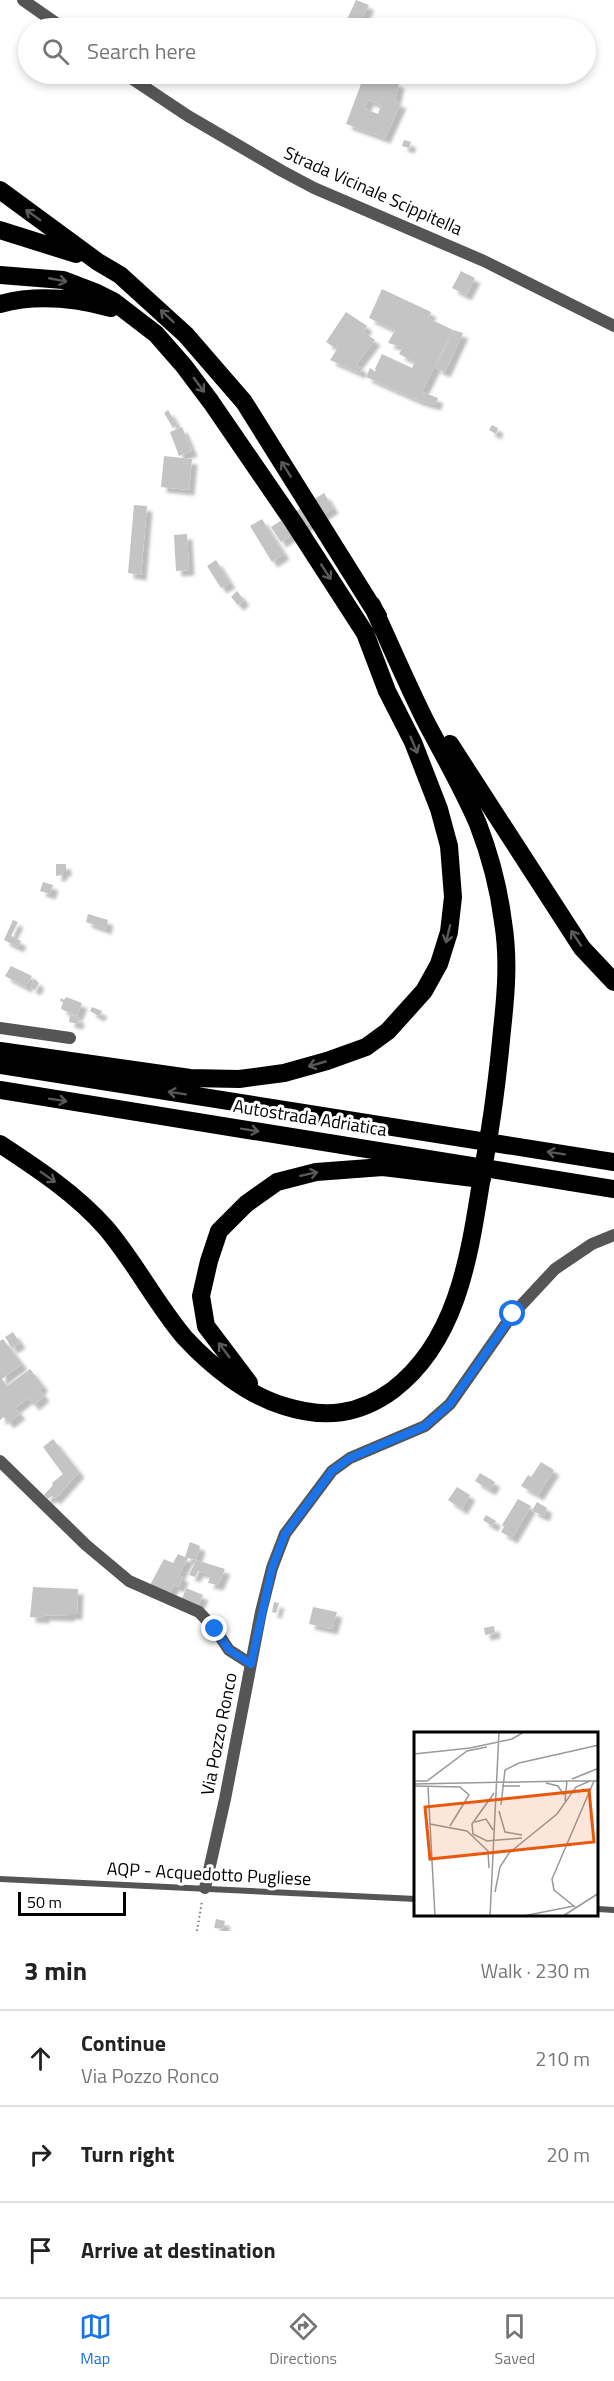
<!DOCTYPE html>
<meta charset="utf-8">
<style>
body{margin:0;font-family:"Titillium Web",sans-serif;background:#f2f2f2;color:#222}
.scale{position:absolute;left:18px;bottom:15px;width:108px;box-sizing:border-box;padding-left:6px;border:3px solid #000;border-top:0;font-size:16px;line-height:21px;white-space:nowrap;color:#000;-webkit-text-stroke:4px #fff;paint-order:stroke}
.stop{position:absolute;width:18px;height:18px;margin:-14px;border:4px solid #1a73e8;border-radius:50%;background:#fff}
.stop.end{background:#1a73e8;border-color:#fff;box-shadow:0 2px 6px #0008}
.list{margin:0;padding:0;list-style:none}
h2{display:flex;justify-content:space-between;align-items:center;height:78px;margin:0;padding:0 24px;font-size:26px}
h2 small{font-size:20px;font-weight:400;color:#767676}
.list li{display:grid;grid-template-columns:39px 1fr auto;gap:18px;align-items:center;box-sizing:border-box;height:96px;padding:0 24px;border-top:2px solid #e0e0e0}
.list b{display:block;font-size:22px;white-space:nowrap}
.list p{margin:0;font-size:20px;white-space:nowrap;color:#767676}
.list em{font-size:20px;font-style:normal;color:#767676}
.icon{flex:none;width:33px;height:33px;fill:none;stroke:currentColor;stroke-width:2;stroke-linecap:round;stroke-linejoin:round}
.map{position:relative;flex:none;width:614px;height:1931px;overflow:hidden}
.search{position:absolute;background:#fff;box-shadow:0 3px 9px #0003;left:18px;right:18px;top:18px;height:66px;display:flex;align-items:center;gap:15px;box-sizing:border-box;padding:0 21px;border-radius:33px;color:#767676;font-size:22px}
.sheet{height:366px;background:#fff}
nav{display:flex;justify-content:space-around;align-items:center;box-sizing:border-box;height:84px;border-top:2px solid #e0e0e0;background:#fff;font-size:16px;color:#767676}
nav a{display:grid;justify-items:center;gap:3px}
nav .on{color:#1a73e8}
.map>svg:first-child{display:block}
.building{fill:#c4c4c4;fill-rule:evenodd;filter:url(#shadow)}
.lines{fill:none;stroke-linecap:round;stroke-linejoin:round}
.path{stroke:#777;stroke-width:2;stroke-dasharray:1.5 3;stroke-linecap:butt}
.service{stroke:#555;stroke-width:6}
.minor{stroke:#555;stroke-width:12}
.tertiary{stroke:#555;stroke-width:12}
.motorway{stroke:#000;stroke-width:18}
.oneway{stroke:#595959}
.route{stroke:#1a73e8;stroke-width:8}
.labels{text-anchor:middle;stroke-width:6;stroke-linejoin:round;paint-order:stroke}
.street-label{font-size:18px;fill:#000;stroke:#fff}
.inset-road{fill:none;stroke:#999;stroke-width:1.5}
.view{fill:#e8590c;fill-opacity:0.15;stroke:#e8590c;stroke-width:3}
.inset-edge{fill:none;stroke:#000;stroke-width:3}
</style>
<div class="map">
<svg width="614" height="1931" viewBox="0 0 614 1931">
<defs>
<filter id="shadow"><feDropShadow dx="5.5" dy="5.5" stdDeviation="1.5" flood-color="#0004"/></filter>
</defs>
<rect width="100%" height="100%" fill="#fff"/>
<path class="building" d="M356,0L369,5L360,23L369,26L371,21L383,26L382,28H343Z
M378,75L399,83L395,101L401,103L385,138L346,124L364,76L377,81ZM368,100L381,105L378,114L365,109Z
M404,140L411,142L409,148L402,146Z
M461,271L475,278L466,295L452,288Z
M382,289L431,312L428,318L453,330L422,392L438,398L435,405L418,400L366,377L370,368L376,372L375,369L382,354L412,368L415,362L399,354L403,347L388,343L395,330L369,318Z
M346,312L367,326L363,332L375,340L356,365L362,368L360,373L330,360L337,349L326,342Z
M453,330L463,333L445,372L436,368Z
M168,410L177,425L173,428L164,413Z
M492,425L498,428L496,434L489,430Z
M182,427L192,451L179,456L170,432Z
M164,456L192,459L189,490L161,487Z
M324,493L333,508L281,542L271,527Z
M134,505L147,506L141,575L128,573Z
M262,519L284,554L272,562L250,526Z
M187,534L189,570L176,571L174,535Z
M216,560L230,583L221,588L207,566Z
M237,591L244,600L238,605L231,597Z
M56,864H66V871H62V875L56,876Z
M43,882L53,885L50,894L40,891Z
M88,914L108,920L106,929L86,922Z
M13,920L18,922L11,936L21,941L18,947L4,940Z
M11,966L32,976L26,987L5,976Z
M34,979L39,983L35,990L30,987Z
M66,997L82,1003L77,1016L61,1009L63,1002L60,1001L61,998L64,1000Z
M92,1007L102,1011L99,1016L90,1011Z
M70,1015L79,1018L78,1024L69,1022Z
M13,1332L20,1343L12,1348L5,1337Z
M3,1339L22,1364L2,1379L7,1386L30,1369L43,1386L39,1389L44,1396L34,1405L28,1398L15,1408L20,1414L8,1423L4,1417L0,1420V1341Z
M53,1439L79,1472L55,1499L52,1496L48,1499L44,1495L53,1485L52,1483L63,1474L43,1447Z
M541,1462L554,1470L538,1495L521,1486L528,1475L531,1477Z
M480,1473L495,1482L490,1490L475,1481Z
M457,1487L470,1495L462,1509L448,1500Z
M518,1499L531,1506L512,1538L501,1532L504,1527L502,1525Z
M537,1502L547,1508L544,1516L532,1511Z
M486,1515L496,1521L492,1526L483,1520Z
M190,1542L200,1546L196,1560L188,1558L179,1575L183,1577L179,1587L174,1585L169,1594L150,1585L164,1559L173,1563L178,1554L185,1557Z
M196,1560L225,1569L218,1585L208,1583L211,1575L198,1571L195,1577L189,1575Z
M33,1587L78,1589L77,1614H69V1616L44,1615V1618L30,1617Z
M186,1588L203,1595L198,1606L182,1599Z
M274,1602L279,1603L276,1613L272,1612Z
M313,1607L337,1612L332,1629L309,1624Z
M494,1626L495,1633L485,1635L484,1628Z
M216,1919L225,1921L223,1929L214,1928Z"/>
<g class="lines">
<path class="path" d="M197,1931L202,1901"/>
<path class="service" d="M0,1879L416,1899
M598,1909L614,1910"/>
<path class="minor" d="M0,1028L70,1038
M0,1461L86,1545L129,1581L199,1612L215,1629L229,1650L251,1664
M205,1888L225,1799L261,1612L272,1568L285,1534L332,1471L350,1458L425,1426L450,1404L513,1314L555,1269L592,1244L614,1235"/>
<path class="tertiary" d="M23,0L63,28
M125,74L188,116L282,171L314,188L484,261L614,326"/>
<path class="motorway" d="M0,190L98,262L120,275L186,335L244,402L378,616
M0,230L76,254
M0,275L63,280L97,293L113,301L156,334L184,366L211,402L294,523L365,633L387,691L413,742L439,809L449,846L453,897L449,932L439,964L424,991L388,1031L366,1047L327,1061L284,1073L239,1079L190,1078L0,1051
M0,304C37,294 74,298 111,308
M450,744L582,948L614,982
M0,1065L614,1162
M0,1090L614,1189
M0,1144C38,1169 76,1194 106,1228C135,1262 156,1304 185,1338C211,1366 247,1395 284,1406C325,1419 359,1415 393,1390C464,1336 471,1239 485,1158C493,1115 498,1073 502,1030C506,994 509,958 503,922C499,890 490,855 478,824C463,789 444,756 426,722C407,684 390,644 372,605
M249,1383L206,1326L201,1296L209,1261L219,1231L246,1204L277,1182L316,1172L383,1167L482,1179"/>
</g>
<defs><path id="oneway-shaft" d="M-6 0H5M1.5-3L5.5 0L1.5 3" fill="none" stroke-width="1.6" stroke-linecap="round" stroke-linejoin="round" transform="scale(1.5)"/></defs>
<g class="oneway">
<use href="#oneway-shaft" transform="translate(33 215) rotate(-144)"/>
<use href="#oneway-shaft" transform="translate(58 280) rotate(11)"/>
<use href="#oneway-shaft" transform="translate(167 316) rotate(-137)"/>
<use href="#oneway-shaft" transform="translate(199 385) rotate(54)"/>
<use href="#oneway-shaft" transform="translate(286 469) rotate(-122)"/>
<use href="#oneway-shaft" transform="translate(326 572) rotate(57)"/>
<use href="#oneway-shaft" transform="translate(414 745) rotate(67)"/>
<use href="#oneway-shaft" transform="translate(448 934) rotate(104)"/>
<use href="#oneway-shaft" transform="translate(576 938) rotate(-124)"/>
<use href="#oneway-shaft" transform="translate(317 1064) rotate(164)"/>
<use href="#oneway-shaft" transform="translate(177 1093) rotate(-171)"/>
<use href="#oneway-shaft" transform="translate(58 1100) rotate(9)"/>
<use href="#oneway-shaft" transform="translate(250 1130) rotate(9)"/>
<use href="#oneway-shaft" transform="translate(556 1153) rotate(-171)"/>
<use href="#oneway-shaft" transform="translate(309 1174) rotate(-12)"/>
<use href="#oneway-shaft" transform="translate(48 1177) rotate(35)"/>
<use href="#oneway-shaft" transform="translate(224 1350) rotate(-127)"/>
</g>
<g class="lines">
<path class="route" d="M215,1629L229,1650L251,1664L272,1568L285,1534L332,1471L350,1458L425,1426L450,1404L513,1314"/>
</g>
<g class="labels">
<g class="street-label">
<text transform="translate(373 191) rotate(24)" y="6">Strada Vicinale Scippitella</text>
<text transform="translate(310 1118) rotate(9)" y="6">Autostrada Adriatica</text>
<text transform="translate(219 1734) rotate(-79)" y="6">Via Pozzo Ronco</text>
<text transform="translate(209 1874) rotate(3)" y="6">AQP - Acquedotto Pugliese</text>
</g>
</g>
<g transform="translate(414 1732)">
<rect width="184" height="184" fill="#fff"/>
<path class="inset-road" d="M0,22L56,16L98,7L110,0M158,47L185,36M0,49H13L53,19L73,15M150,49H185M132,51L144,54L150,63M0,52L153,49M0,54L46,55L55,63L36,94M88,54H106M14,55L21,184M80,61L58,92L59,102L73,109L108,106M151,69L153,49M87,73L91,38L105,31L185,13M85,79L91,100L108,103M61,90L72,87L79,98M16,92L53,99L74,119L75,136M81,160L86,135L95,121L143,82L162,55L176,49M161,175L140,158L138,147L180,49M13,184H36M76,184L85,0M109,184L160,174M149,184L185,161"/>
<path class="view" d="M175,58L180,110L16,127L11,75Z"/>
<rect width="184" height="184" class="inset-edge"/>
</g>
</svg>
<div class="scale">50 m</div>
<div class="stop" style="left:513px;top:1314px"></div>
<div class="stop end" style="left:215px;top:1629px"></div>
<div class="search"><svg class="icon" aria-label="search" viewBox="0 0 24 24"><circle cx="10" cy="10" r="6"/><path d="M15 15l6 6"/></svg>Search here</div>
</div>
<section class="sheet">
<h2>3 min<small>Walk · 230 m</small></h2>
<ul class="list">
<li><svg class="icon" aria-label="ahead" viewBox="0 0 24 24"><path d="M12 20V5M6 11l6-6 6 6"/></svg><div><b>Continue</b><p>Via Pozzo Ronco</p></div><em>210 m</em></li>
<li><svg class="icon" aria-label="right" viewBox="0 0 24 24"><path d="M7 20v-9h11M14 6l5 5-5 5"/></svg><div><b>Turn right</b></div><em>20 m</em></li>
<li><svg class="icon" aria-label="arrive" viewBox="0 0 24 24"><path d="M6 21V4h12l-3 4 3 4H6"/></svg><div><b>Arrive at destination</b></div></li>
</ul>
</section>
<nav>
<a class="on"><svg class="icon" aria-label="map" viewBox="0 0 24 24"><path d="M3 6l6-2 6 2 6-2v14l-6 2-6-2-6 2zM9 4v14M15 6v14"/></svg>Map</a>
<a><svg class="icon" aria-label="directions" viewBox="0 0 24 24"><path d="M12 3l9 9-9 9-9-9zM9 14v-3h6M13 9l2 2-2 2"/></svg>Directions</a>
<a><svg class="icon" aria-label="saved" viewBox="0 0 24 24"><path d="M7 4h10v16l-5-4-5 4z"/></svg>Saved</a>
</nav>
